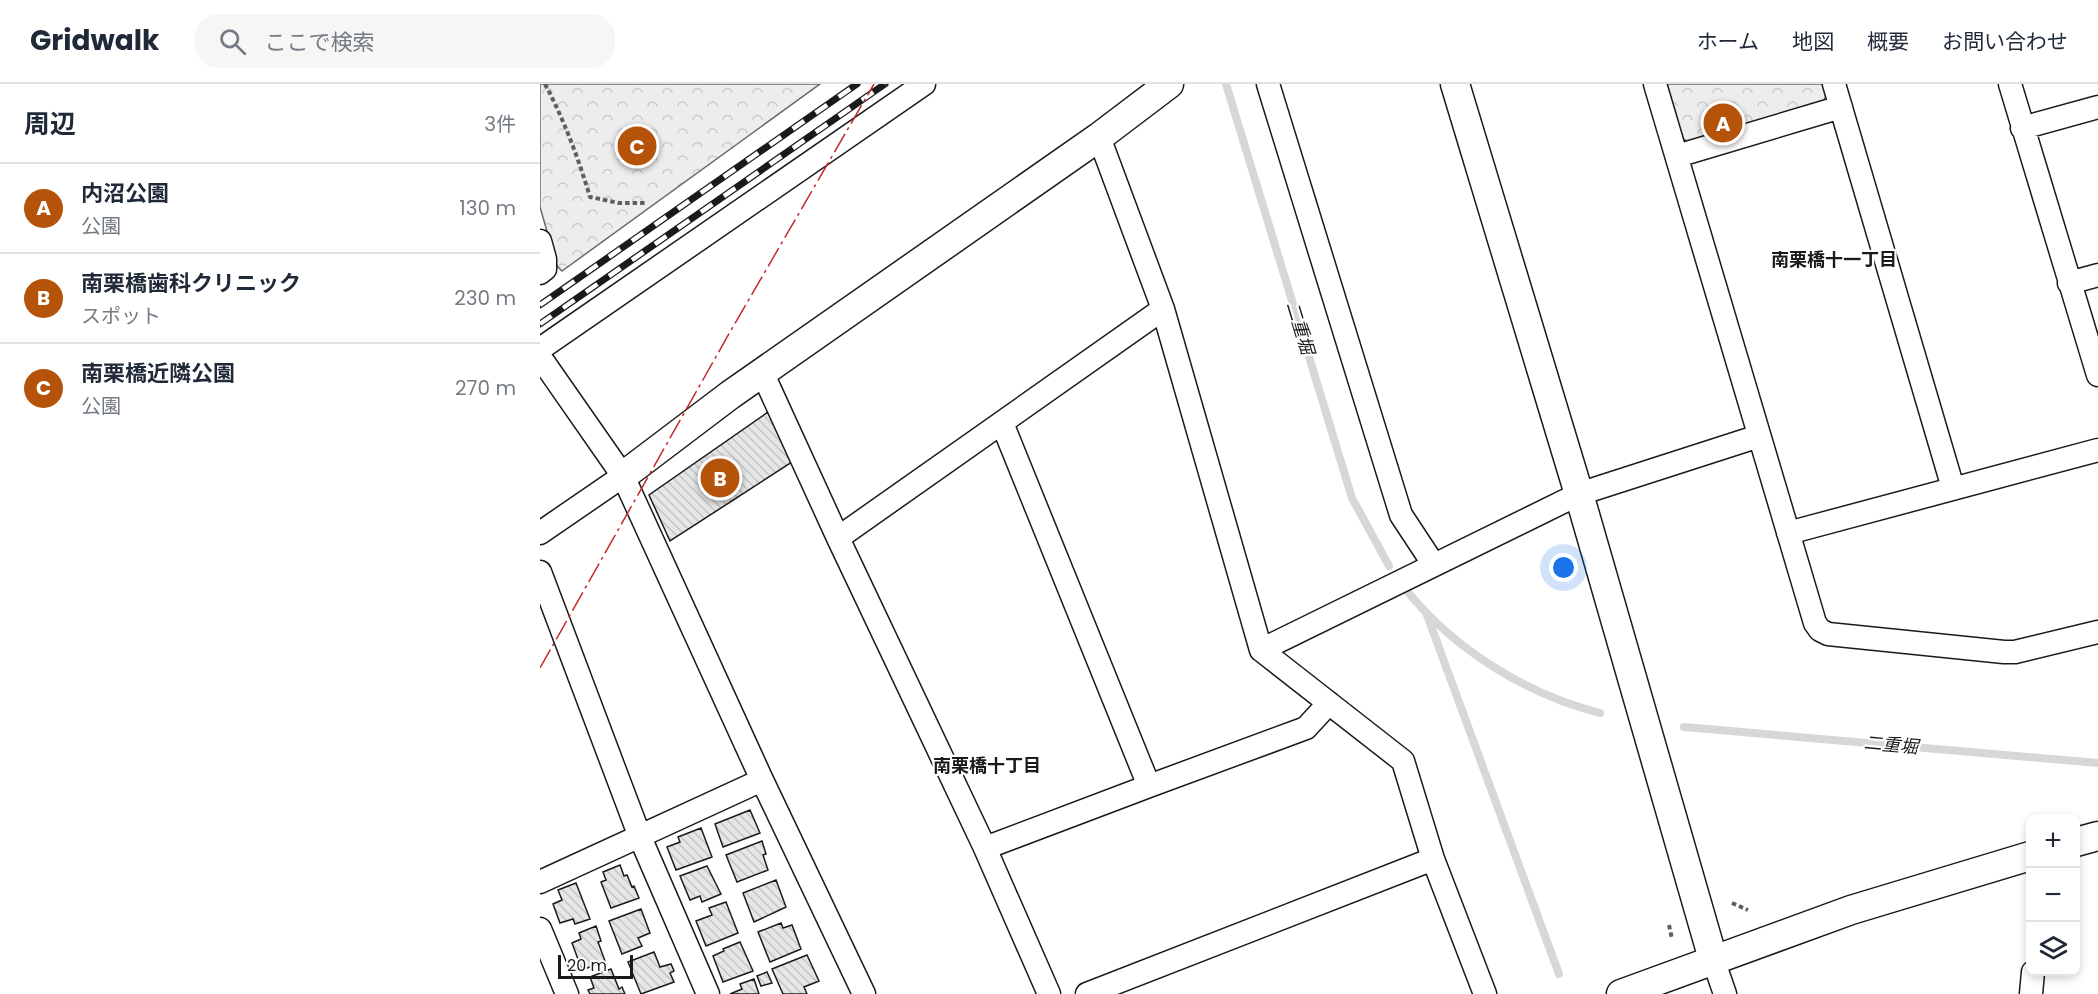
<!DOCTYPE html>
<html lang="ja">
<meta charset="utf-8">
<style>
body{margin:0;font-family:Poppins,"Noto Sans JP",sans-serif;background:#f6f6f7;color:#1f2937}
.controls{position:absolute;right:18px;bottom:18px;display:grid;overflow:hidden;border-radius:12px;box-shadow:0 3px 9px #0003}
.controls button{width:54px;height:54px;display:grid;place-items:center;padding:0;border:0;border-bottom:2px solid #e0e1e3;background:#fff;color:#1f2937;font:30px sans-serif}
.scale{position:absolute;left:18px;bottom:15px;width:75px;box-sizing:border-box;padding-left:6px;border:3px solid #1a1a1a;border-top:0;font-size:16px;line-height:21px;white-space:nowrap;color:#1a1a1a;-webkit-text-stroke:4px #fff;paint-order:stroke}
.you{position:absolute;left:1024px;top:484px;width:21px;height:21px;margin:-15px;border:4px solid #fff;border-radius:50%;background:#1a73e8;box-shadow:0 0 0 9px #1a73e833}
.badge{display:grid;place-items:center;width:39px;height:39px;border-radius:50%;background:#b45309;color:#fff;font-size:20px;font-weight:700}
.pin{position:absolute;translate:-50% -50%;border:3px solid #fff;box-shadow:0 2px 6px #0006}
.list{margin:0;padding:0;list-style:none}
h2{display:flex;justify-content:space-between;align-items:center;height:78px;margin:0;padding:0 24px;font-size:26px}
h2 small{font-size:20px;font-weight:400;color:#747a83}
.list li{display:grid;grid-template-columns:39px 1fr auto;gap:18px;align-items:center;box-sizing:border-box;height:90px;padding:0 24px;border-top:2px solid #e0e1e3}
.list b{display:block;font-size:22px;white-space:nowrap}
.list p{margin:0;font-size:20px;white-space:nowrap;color:#747a83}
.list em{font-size:20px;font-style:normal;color:#747a83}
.icon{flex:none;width:33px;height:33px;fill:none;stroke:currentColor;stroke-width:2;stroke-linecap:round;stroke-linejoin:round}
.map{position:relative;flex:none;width:1558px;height:910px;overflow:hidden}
header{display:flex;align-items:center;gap:36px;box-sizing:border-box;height:84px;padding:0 30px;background:#fff;border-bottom:2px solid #e0e1e3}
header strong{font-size:28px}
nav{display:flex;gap:33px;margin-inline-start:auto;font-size:21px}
.search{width:420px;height:54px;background:#f6f6f7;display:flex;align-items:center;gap:15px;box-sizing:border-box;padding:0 21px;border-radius:24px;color:#747a83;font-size:22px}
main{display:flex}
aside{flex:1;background:#fff}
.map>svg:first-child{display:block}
.forest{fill:url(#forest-crowns);stroke:#6a6a6a;stroke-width:1.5}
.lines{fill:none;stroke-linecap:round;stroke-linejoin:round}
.stream{stroke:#d7d7d7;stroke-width:8}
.building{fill:url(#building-back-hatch);stroke:#1a1a1a;stroke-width:1.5}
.minor-casing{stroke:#1a1a1a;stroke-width:25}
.tertiary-casing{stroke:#1a1a1a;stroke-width:31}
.path{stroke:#5f5f5f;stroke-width:4;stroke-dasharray:4.5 3;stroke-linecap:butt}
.minor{stroke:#fff;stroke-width:22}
.tertiary{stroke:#fff;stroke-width:28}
.rail-casing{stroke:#1a1a1a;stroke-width:7}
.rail{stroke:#fff;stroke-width:4.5;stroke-dasharray:14;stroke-linecap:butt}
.power{stroke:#c62828;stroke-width:1.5;stroke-dasharray:21 4.5 3 4.5;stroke-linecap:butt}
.labels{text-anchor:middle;stroke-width:4.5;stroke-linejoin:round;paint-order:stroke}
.neighbourhood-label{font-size:18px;font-weight:bold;fill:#1a1a1a;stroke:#fff}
.water-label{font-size:18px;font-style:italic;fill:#1a1a1a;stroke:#fff}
</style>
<header>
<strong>Gridwalk</strong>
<div class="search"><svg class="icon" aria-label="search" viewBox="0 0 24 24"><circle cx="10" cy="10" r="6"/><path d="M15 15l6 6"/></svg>ここで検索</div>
<nav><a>ホーム</a><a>地図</a><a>概要</a><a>お問い合わせ</a></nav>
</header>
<main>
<aside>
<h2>周辺<small>3件</small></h2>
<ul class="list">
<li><span class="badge">A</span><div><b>内沼公園</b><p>公園</p></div><em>130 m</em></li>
<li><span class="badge">B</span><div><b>南栗橋歯科クリニック</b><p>スポット</p></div><em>230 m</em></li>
<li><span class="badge">C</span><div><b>南栗橋近隣公園</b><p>公園</p></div><em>270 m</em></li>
</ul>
</aside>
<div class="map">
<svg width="1558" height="910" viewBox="0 0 1558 910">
<defs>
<pattern id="forest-crowns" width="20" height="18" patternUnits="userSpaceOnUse" patternTransform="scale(1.5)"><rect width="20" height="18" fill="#ededed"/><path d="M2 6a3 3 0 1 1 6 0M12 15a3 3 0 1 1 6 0" fill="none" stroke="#cbcbcb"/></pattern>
<pattern id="building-back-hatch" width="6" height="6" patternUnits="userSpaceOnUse" patternTransform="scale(1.5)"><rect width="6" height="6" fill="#e6e6e6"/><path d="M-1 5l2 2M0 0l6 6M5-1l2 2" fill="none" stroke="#c5c5c5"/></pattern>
</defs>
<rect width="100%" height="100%" fill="#fff"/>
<path class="forest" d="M0,0H280L22,187L17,182L0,123Z
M1127,0H1283L1286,12L1280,23L1154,61L1143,55Z"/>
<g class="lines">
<path class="stream" d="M686,0L812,414L849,482
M867,507C915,566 986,610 1060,629
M887,531L1019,890
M1144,643L1558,679"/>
</g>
<path class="building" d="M228,328L252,378L130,457L109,411Z
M210,726L220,749L183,763L175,740Z
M161,744L172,773L136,786L127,763L140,758L138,753Z
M222,757L226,770L223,771L228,786L197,798L186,771Z
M80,781L84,792L87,791L92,803L94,802L99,814L71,824L61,798L66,796L63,788Z
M167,782L181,810L162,818L160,812L150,816L140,792Z
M236,796L246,823L214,838L203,809Z
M36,799L50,835L35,840L33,835L20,839L13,820L22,816L18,806Z
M186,818L198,849L166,862L156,837L172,831L169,824Z
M101,825L110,849L98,854L102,862L82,870L69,837Z
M241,839L243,844L252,841L261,865L230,878L218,848Z
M56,842L61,857L58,858L65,877L42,886L32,859L41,855L39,849Z
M200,858L213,887L183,898L173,872L184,867L183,865Z
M114,868L120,883L131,880L134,887L130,889L134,898L101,910L88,878Z
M267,871L279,897L264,903L267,910H243L232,885Z
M71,885L79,905L82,903L85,910H50L48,906L54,904L50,893Z
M227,888L232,899L221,902L217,892Z
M214,895L219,910H190L202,905L200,900Z"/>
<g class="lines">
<defs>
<path id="minor" d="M728,0L861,431L894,481
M1115,0L1275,539L1280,546L1288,550L1464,568H1475L1558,548
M1294,0L1413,404
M1470,0L1558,291
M1482,44L1558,23
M559,53L623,225L721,566L863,677L893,775L945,910
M1137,72L1301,23
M0,157L5,175V185L0,189
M1529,199L1558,191
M0,265L384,0
M0,273L83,392L222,696L324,910
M222,288L298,454L445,764L609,702
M462,339L609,702L766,644L789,619
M0,449L83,392
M1248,449L1558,366
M298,454L623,225
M0,488L100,753L168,910
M721,566L1039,410L1219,352
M445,764L509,910
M0,798L222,696
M0,845L27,910
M1173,875L1185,910
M547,910L893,775
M1491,910L1493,888"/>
<path id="tertiary" d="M915,0L1039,410L1173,875
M83,392L190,311L559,53L629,0
M1536,758L1558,752
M1081,910L1311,826L1490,772"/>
</defs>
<use href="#minor" class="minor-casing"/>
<use href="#tertiary" class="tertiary-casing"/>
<path class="path" d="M5,0C24,36 38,73 50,113L79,119H106
M1192,819L1208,826
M1129,841L1132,855"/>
<use href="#minor" class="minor"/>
<use href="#tertiary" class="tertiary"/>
<defs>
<path id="rail" d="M0,221L317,0
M0,240L345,0"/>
</defs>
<use href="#rail" class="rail-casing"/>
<use href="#rail" class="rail"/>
<path class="power" d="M0,584L190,248L334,0"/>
</g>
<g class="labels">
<g class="neighbourhood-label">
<text x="1294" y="182">南栗橋十一丁目</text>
<text x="447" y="688">南栗橋十丁目</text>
</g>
<g class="water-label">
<text transform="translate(760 244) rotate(73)" y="6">二重堀</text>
<text transform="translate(1351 661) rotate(5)" y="6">二重堀</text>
</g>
</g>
</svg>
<div class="controls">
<button>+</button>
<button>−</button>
<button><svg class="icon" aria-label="layers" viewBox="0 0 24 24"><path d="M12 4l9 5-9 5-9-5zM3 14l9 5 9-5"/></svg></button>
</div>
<div class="scale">20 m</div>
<div class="you"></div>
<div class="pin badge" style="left:1183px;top:39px">A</div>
<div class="pin badge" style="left:180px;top:394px">B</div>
<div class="pin badge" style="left:97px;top:62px">C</div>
</div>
</main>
